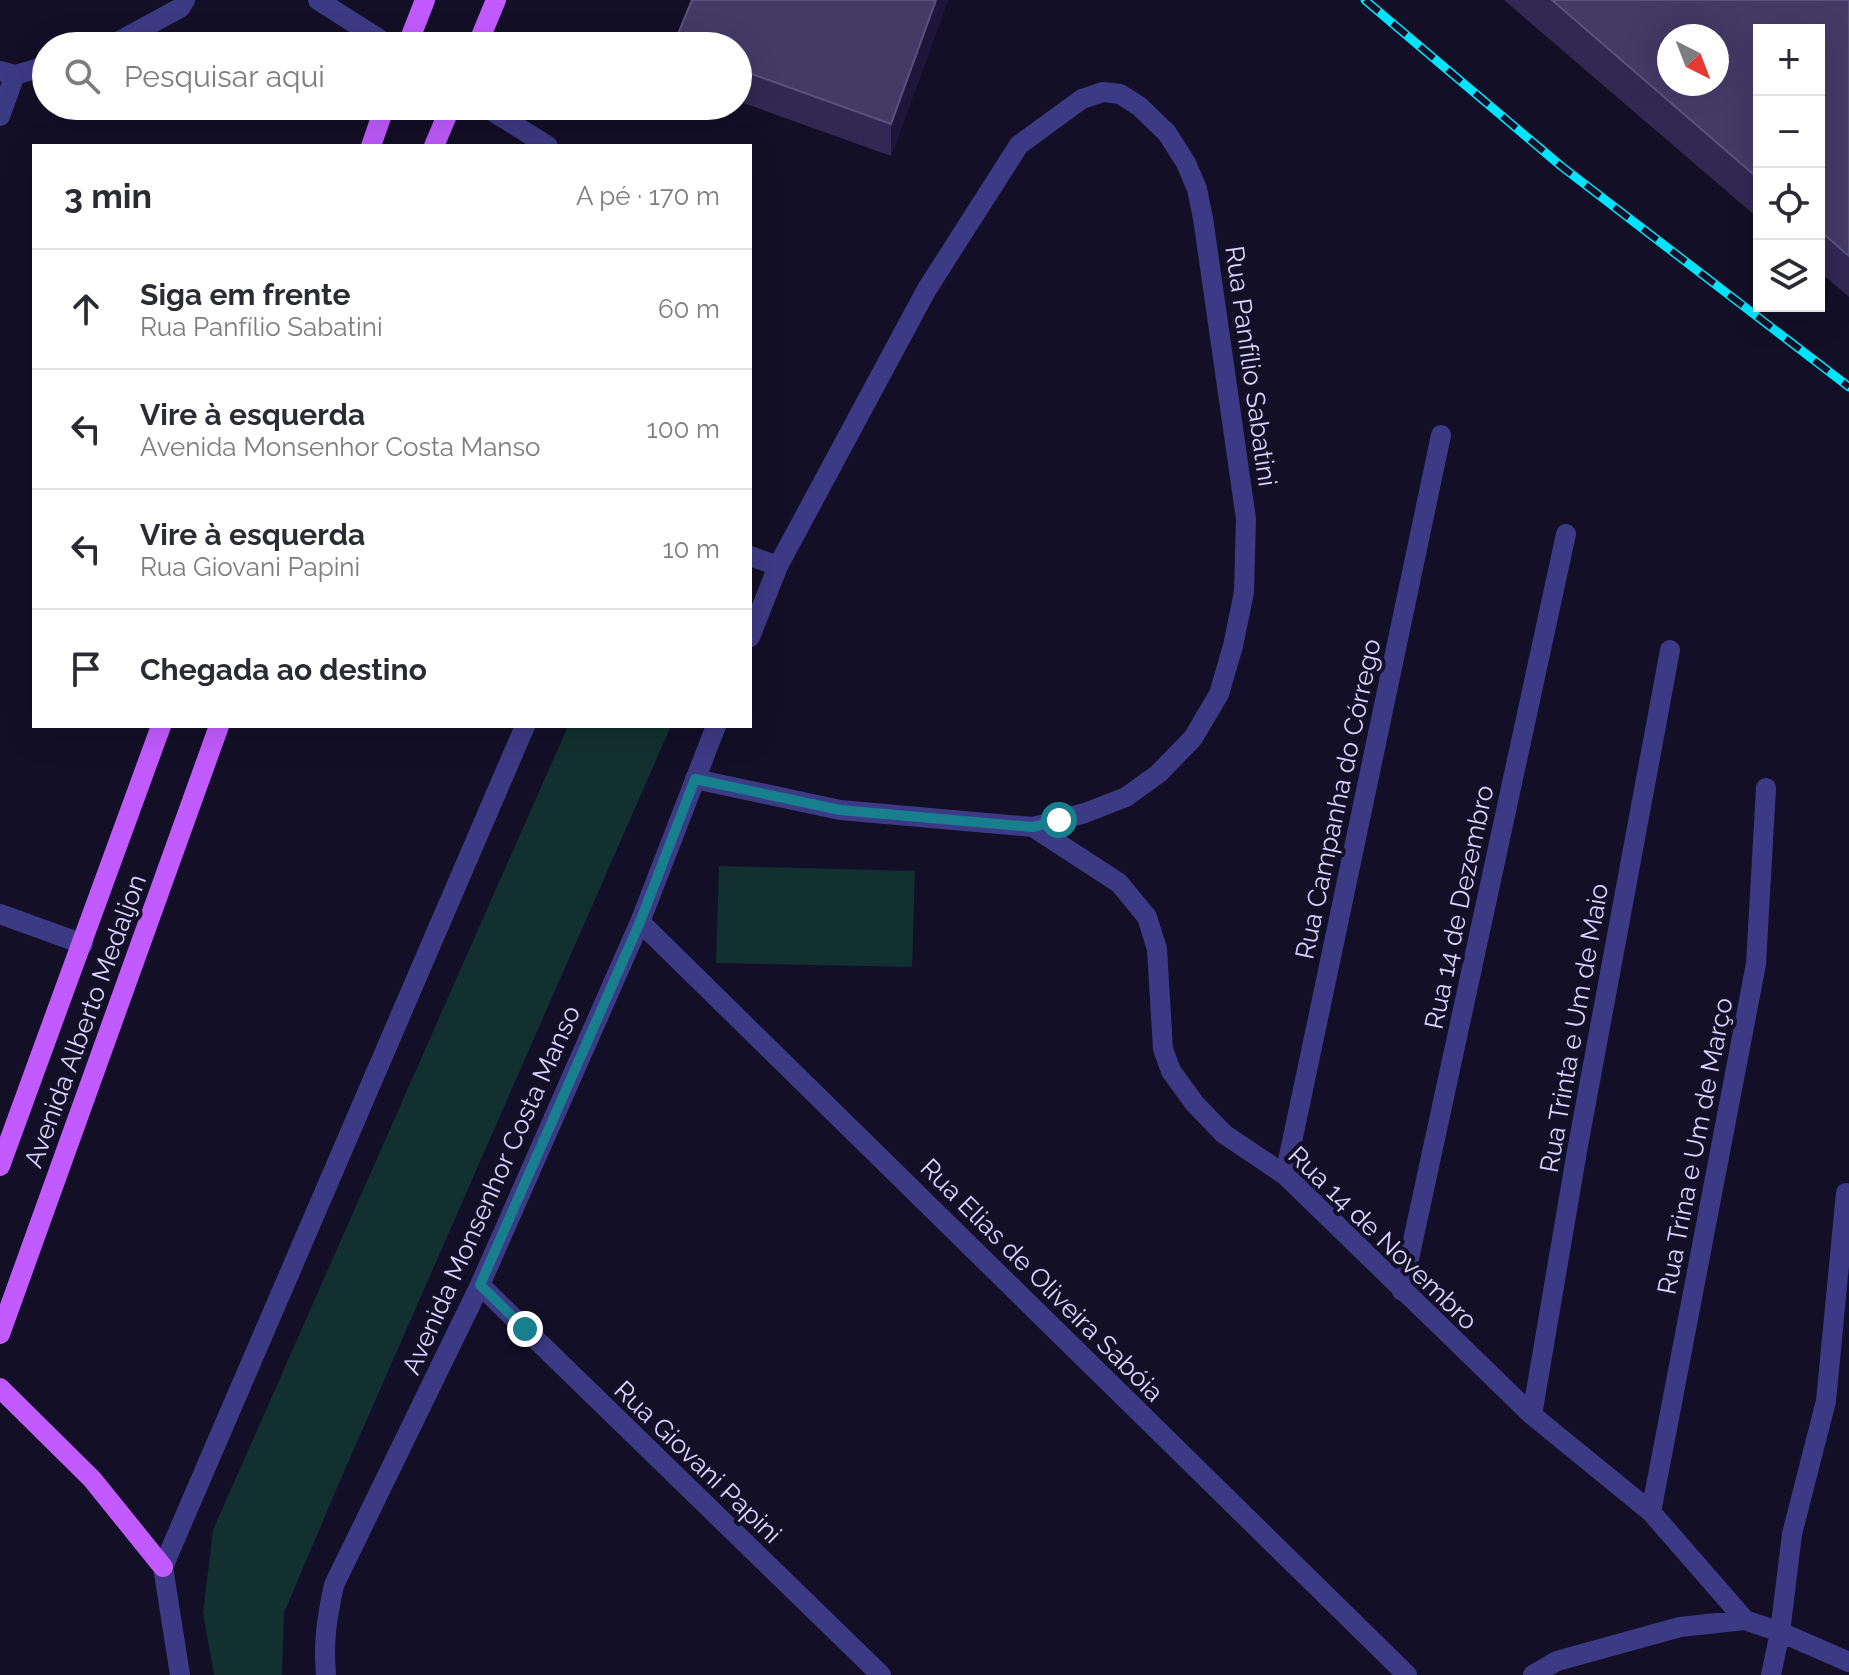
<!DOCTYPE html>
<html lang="pt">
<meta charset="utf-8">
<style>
body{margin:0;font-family:Raleway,sans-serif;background:#f7f7f7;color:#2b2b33}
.controls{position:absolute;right:24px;top:24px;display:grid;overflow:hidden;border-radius:0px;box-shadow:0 8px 32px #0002}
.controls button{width:72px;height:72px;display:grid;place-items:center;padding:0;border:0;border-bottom:2px solid #e1e1e2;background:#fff;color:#2b2b33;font:40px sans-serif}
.compass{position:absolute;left:1657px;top:24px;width:72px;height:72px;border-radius:50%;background:#fff;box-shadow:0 8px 32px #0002;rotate:138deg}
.stop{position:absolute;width:24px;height:24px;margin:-18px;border:6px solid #187f8f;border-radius:50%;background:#fff}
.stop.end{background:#187f8f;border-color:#fff;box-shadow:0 2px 8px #0008}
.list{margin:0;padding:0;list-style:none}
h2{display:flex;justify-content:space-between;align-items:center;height:104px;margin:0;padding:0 32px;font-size:34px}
h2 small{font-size:26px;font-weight:400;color:#7c7c81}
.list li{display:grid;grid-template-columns:52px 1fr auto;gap:24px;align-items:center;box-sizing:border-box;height:120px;padding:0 32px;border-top:2px solid #e1e1e2}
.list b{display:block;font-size:30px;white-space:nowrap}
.list p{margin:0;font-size:26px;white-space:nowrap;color:#7c7c81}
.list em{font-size:26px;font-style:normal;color:#7c7c81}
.icon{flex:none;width:44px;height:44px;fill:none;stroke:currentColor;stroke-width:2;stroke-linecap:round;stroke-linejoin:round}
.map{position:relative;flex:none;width:1849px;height:1675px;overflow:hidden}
.search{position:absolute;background:#fff;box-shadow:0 8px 32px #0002;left:32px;top:32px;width:720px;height:88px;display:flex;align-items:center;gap:20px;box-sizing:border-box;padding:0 28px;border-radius:44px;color:#7c7c81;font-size:30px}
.panel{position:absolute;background:#fff;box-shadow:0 8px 32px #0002;left:32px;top:144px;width:720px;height:584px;border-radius:0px}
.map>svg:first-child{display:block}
.green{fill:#12302f}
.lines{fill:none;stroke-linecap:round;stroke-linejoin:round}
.minor{stroke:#3d3a85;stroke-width:20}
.tertiary{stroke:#3d3a85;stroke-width:20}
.primary{stroke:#c25bff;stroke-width:20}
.rail-casing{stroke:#00e5ff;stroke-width:9}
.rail{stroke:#130f26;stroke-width:6;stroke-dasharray:18;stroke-linecap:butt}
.wall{fill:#312854}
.shaded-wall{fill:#1d163a}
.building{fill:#433a66;stroke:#5a527e;stroke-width:2;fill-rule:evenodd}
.route{stroke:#187f8f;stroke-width:10}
.labels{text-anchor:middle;stroke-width:8;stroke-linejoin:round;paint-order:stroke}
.street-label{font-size:26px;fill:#d9d4ff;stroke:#130f26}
</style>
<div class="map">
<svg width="1849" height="1675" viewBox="0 0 1849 1675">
<rect width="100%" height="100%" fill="#130f26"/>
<path class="green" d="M568,726H671L336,1490L284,1613L282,1675H214L203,1613L213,1530Z
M719,866L915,871L912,967L716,963Z"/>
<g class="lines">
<path class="minor" d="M110,46L180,8L185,0
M0,71L15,75L46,66
M0,116L15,75
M695,779L840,810L1033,827L1085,813L1126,797L1158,774L1193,738L1219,694L1233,646L1244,592L1246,519L1203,218L1197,189L1186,163L1167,133L1139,106L1120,94L1103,92L1082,99L1019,145L927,289L778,566
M1033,827L1119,883L1147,917L1157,949L1163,1049L1171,1071L1195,1104L1224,1134L1285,1175L1532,1415L1651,1512L1745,1620
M0,914L83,944
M640,922L1407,1675
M1285,1175L1441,435
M480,1285L881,1675
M1402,1291L1566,534
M1532,1415L1577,1151L1670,650
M1651,1512L1756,964L1766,788
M1533,1675L1557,1661L1680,1627L1745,1620L1780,1632L1849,1662
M1771,1675L1780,1632L1792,1534L1826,1401L1846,1193"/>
<path class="tertiary" d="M318,0L390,46
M484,106L548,146
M750,556L778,566L750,637
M180,1675L163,1567L525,726
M326,1675C323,1642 327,1617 334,1585L480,1285L640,922L716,726"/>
<path class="primary" d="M407,46L425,0
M477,46L496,0
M371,146L385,106
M434,146L451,106
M0,1166L161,726
M0,1334L219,726
M0,1388L92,1479L163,1567"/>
<defs>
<path id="rail" d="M1365,0L1561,166L1849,387"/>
</defs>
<use href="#rail" class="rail-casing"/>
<use href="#rail" class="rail"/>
</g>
<path class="wall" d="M692,0H948L891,156L738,101V46Z
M1504,0H1849V297L1819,271V30H1759V219Z"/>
<path class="shaded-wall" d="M936,0H948L891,156V124Z"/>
<path class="building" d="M692,0H936L891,124L738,69V46H673Z
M1552,0H1849V256L1819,230V30H1759V179ZM1669,36H1717V84H1669Z"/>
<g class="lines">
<path class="route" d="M525,1329L480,1285L640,922L695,779L840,810L1033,827L1059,820"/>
</g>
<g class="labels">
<g class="street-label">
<text transform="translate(1251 366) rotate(82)" y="9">Rua Panfílio Sabatini</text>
<text transform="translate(1338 799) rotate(-78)" y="9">Rua Campanha do Córrego</text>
<text transform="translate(1459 907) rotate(-78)" y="9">Rua 14 de Dezembro</text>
<text transform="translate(85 1021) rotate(-70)" y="9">Avenida Alberto Medaljon</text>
<text transform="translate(1574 1028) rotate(-80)" y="9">Rua Trinta e Um de Maio</text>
<text transform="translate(1695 1146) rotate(-79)" y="9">Rua Trina e Um de Março</text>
<text transform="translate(491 1190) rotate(-66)" y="9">Avenida Monsenhor Costa Manso</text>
<text transform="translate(1383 1238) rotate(44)" y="9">Rua 14 de Novembro</text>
<text transform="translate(1042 1280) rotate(45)" y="9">Rua Elias de Oliveira Sabóia</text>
<text transform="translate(698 1462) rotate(44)" y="9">Rua Giovani Papini</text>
</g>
</g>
</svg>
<div class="controls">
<button>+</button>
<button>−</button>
<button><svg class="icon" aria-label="locate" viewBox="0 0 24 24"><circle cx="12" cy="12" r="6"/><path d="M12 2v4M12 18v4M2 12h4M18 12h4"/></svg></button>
<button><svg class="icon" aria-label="layers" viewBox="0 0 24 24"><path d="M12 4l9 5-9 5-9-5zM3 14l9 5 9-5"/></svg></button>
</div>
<svg class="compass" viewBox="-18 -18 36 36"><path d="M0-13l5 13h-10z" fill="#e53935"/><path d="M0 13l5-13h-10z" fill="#7c7c81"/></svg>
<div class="stop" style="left:1059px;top:820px"></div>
<div class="stop end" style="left:525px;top:1329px"></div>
<div class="search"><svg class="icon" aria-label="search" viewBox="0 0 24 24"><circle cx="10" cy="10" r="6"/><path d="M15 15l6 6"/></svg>Pesquisar aqui</div>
<section class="panel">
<h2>3 min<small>A pé · 170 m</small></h2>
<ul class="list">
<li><svg class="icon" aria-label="ahead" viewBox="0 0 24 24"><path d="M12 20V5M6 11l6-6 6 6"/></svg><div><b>Siga em frente</b><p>Rua Panfílio Sabatini</p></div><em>60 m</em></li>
<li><svg class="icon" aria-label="left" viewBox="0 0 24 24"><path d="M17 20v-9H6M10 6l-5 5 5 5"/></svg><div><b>Vire à esquerda</b><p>Avenida Monsenhor Costa Manso</p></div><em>100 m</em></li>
<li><svg class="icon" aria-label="left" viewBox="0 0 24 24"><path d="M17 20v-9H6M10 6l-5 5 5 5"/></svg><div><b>Vire à esquerda</b><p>Rua Giovani Papini</p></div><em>10 m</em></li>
<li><svg class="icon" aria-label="arrive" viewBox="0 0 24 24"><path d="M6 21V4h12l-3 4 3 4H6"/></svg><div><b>Chegada ao destino</b></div></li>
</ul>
</section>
</div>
